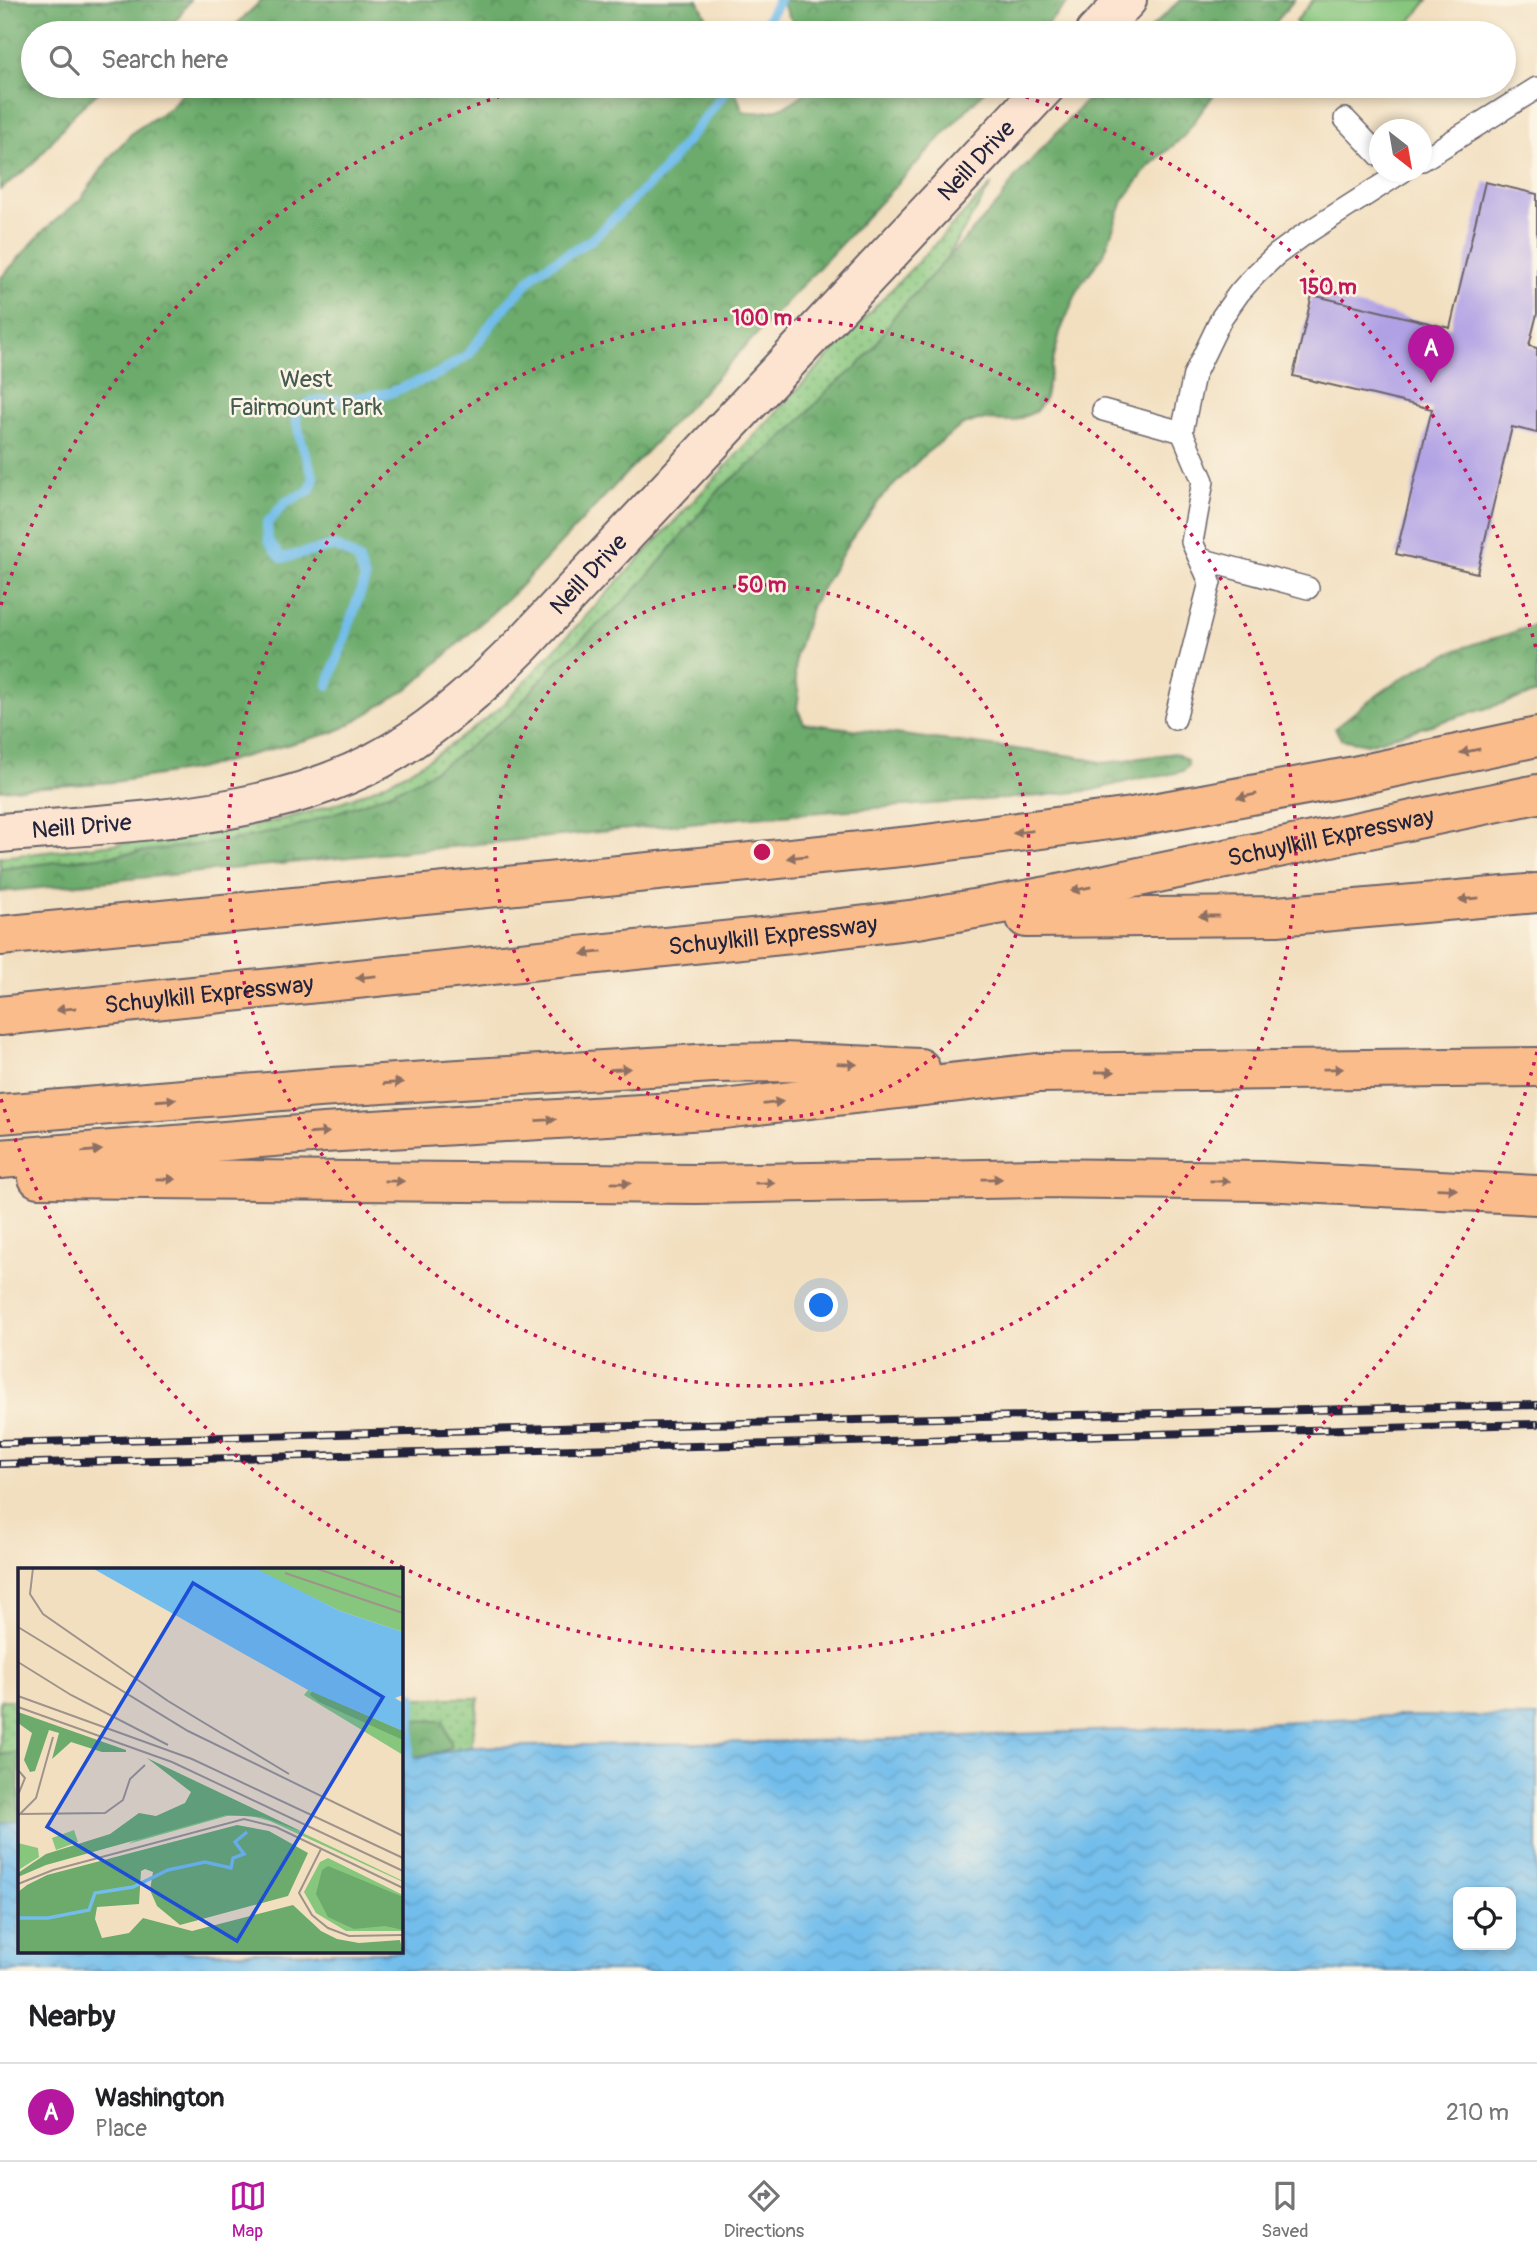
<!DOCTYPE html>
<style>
body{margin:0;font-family:Pangolin,sans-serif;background:#f2f2f2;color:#202124}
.controls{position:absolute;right:21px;bottom:21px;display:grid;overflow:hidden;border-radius:14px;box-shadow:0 4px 10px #0003}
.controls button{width:63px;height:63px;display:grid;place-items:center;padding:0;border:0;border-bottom:2px solid #e0e0e0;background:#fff;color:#202124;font:35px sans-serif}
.compass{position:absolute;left:1369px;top:119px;width:63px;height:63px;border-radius:50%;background:#fff;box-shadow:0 4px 10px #0003;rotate:149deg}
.you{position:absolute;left:822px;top:1306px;width:24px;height:24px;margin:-18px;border:5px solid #fff;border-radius:50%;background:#1a73e8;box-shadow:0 0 0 10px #1a73e833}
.badge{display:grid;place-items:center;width:46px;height:46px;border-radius:50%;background:#b5179e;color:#fff;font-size:23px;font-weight:700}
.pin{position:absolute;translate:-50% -58px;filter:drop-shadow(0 2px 4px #0008)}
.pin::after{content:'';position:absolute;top:37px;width:24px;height:21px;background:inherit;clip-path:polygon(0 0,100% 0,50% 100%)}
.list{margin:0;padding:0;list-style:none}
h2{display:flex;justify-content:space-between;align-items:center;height:91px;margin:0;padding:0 28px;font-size:30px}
h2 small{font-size:23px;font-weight:400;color:#757577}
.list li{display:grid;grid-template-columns:46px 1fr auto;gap:21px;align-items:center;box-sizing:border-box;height:98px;padding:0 28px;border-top:2px solid #e0e0e0}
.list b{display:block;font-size:26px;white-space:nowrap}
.list p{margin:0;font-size:23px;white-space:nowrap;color:#757577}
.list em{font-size:23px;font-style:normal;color:#757577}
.icon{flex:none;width:38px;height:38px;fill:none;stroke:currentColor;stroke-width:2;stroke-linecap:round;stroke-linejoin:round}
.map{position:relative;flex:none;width:1537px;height:1971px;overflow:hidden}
.search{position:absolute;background:#fff;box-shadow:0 4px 10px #0003;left:21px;right:21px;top:21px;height:77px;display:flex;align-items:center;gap:18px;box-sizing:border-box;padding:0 24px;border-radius:38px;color:#757577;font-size:26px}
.sheet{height:189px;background:#fff}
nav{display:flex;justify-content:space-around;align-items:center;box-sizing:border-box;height:98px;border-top:2px solid #e0e0e0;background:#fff;font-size:19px;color:#757577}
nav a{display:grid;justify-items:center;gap:4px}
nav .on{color:#b5179e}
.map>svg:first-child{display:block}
.grass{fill:url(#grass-dots);stroke:#54745c;stroke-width:2}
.forest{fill:url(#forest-crowns);stroke:#476654;stroke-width:2}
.pitch{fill:#86c67d;stroke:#54745c;stroke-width:2}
.water{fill:url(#water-waves);stroke:#4a7093;stroke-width:2;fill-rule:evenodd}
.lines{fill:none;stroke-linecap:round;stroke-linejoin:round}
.stream{stroke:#72bdeb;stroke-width:10}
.building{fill:#b0a1e5}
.service-casing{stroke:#6b646a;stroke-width:24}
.secondary-casing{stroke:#6b646a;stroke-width:42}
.motorway-casing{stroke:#6b646a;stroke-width:42}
.service{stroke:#fff;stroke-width:21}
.secondary{stroke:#fde4d1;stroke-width:38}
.motorway{stroke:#fabc8b;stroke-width:38}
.rail-casing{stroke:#22223b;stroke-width:8}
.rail{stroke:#fcf5e5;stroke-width:5;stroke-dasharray:16;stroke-linecap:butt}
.oneway{fill:#8e6f63}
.ring{fill:none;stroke:#c2185b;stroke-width:3.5;stroke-dasharray:3.5 7}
.labels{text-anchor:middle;stroke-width:5;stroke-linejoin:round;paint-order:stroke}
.street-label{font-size:24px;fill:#22223b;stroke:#fcf5e5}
.park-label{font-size:24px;fill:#455b52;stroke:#fcf5e5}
.inset-river{fill:none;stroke:#72bdeb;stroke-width:3.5}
.inset-road{fill:none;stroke:#9f938b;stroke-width:2}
.view{fill:#1d4ed8;fill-opacity:0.15;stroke:#1d4ed8;stroke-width:3.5}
.inset-edge{fill:none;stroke:#22223b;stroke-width:3.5}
.centre{fill:#c2185b;stroke:#fcf5e5;stroke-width:3.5}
.ring-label{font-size:21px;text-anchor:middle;font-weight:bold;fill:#c2185b;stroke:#fcf5e5;stroke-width:5;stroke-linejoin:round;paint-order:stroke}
</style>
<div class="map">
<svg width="1537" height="1971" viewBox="0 0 1537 1971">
<defs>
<pattern id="grass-dots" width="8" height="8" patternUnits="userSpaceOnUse" patternTransform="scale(1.75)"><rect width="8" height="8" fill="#86c67d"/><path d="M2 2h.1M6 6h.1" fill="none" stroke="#6da068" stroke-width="1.8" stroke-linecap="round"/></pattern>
<pattern id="forest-crowns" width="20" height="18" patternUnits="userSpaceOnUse" patternTransform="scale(1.75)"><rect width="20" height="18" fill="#6cab6c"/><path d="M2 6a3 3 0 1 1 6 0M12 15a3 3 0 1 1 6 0" fill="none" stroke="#588b5a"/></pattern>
<pattern id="water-waves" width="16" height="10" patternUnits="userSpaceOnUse" patternTransform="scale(1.75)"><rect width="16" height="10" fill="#72bdeb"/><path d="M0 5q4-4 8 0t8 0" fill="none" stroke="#62a2ca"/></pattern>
</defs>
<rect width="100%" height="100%" fill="#fcf5e5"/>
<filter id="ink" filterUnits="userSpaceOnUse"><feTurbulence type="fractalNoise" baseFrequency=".0143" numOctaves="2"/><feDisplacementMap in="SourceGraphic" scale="14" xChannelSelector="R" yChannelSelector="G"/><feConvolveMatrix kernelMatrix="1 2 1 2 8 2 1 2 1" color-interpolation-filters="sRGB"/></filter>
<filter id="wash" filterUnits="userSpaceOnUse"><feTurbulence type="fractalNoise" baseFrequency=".00686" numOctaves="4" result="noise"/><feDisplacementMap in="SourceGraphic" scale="28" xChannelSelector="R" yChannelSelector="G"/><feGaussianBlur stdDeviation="1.57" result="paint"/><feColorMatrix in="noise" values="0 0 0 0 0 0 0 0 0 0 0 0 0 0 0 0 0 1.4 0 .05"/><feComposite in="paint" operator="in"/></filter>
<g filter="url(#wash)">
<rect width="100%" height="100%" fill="#f2dfc0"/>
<path class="grass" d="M992,184L598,824L0,879V857C50,852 99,846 149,840C230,831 308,820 382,785C427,764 464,736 502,706L855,328Z
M401,1698H479L471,1747L401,1760Z
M0,1700H19V1821L0,1823Z"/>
<path class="forest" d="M0,0H190L179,17L162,33H33V86H105L75,113L33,164L0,190Z
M262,0H698L714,33H227Z
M780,0H1070L1039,33H799Z
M1180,0H1294L1267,33H1146Z
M188,86H733L743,111C771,116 793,106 812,86H989L516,591L412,686L345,727L331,733L198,769L114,782L0,790V279L44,230L80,200L111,156L133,132L171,107Z
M1099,86H1220L1183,137L1149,166L1123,201L1104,254L1079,287L1060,332L1044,401L1035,412L1014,421L978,420L961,426L925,454L882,497L848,544L812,605L796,655L795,675L799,694L797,708L804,723L1073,756L1105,763L1175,753L1187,760L1188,766L1183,771L1163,776L1141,778L1094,790L1041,796L740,818L0,892V869L229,841L291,828L367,802L417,781L460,754L513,712L558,660L618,607L642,583L721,488L762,455L796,425L829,389L857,367L875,346L895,315L999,202L1014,179Z
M1537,625V693L1368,744L1341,739L1335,728C1383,688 1435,652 1495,638C1510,634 1522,628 1537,625Z
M401,1720L443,1721L452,1746L441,1752L401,1760Z
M19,1752V1821L0,1823V1755Z"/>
<path class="pitch" d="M1313,0H1428L1401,33H1309L1295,22Z"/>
<path class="water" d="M1391,1716L1537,1717V1971H0V1823L19,1821V1952H401V1760L471,1747L862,1740L1149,1729ZM1458,1892H1511V1945H1458Z"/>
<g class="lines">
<path class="stream" d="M760,33L779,0
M328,685L365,579L358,559L335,546L282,558L268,541L267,523L286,502L309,491L314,479L301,441L295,414L312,401L342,400L389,393L438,374L469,354L497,316L538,271L591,240L661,173L730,86
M410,1771L408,1759L413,1697"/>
</g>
<g id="blocks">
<path class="building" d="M1485,182L1537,194V314L1529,346L1537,348V433L1512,427L1477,573L1396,554L1432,409L1293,376L1312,295L1450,328Z"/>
</g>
</g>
<g filter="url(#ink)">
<use href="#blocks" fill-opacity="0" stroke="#6b646a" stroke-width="2"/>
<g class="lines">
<defs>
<path id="service" d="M1345,119L1380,156
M1422,160L1537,88
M1103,410L1182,432
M1200,559L1308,588
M1175,719L1210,582L1192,542L1203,481L1182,432L1194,375L1222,317L1239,293L1256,274L1276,255L1302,236L1402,172"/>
<g id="secondary">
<path d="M1095,33L1127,0"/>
<path id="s1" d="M0,833C130,821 281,820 396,750C444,720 483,684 522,645L1046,86"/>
</g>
<g id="motorway">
<path d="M1026,918L1277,916L1537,893"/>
<path d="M0,936L911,846L1132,817L1349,777L1537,737"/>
<path id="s2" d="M0,1016L791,934L917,919L1048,896L1537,794"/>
<path d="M0,1114L318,1088L713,1063L783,1062L920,1068"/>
<path d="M0,1159L324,1133L723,1109L1037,1073L1537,1067"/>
<path d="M38,1178L696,1184L1040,1178L1261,1181L1537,1195"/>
</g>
</defs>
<use href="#service" class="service-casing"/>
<use href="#secondary" class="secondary-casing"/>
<use href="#motorway" class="motorway-casing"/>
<use href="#service" class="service"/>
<use href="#secondary" class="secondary"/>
<use href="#motorway" class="motorway"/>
<defs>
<path id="rail" d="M0,1443L893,1419L1537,1405
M0,1464L1537,1424"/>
</defs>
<use href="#rail" class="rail-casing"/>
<use href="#rail" class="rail"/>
</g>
<defs><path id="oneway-solid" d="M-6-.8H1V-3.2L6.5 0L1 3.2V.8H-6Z" transform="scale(1.75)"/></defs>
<g class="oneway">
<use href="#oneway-solid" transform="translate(1470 751) rotate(168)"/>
<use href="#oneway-solid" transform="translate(1247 796) rotate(169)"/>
<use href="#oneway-solid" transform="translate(1023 832) rotate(173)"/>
<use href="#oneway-solid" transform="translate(797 857) rotate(174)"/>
<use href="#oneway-solid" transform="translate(1081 889) rotate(169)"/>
<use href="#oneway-solid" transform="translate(1469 899) rotate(174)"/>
<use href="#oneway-solid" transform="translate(1209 916) rotate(180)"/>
<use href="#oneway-solid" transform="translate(592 953) rotate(174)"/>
<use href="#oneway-solid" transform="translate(366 977) rotate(174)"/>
<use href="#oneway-solid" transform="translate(66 1009) rotate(174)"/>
<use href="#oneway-solid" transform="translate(847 1064) rotate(2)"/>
<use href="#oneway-solid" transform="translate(620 1069) rotate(-4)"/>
<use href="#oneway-solid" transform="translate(1333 1069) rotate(-1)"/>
<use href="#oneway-solid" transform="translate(1105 1072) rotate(-1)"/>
<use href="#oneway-solid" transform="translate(393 1083) rotate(-4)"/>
<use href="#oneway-solid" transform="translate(166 1100) rotate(-4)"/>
<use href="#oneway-solid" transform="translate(773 1103) rotate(-7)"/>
<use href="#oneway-solid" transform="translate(546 1120) rotate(-3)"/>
<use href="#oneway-solid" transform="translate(319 1133) rotate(-4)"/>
<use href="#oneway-solid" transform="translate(92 1151) rotate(-5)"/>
<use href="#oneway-solid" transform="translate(166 1179) rotate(1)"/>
<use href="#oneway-solid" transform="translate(992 1179) rotate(-1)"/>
<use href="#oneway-solid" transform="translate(394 1181) rotate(1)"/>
<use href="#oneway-solid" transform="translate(1220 1181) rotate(1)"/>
<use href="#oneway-solid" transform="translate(621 1183) rotate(1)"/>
<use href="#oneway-solid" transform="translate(765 1183) rotate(-1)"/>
<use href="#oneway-solid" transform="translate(1447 1189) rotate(2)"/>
</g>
</g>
<g class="ring">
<circle cx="762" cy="852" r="267"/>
<circle cx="762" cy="852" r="534"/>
<path d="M1537 1052A800 800 0 0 1 1 1099M1 605A800 800 0 0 1 528 87M996 87A800 800 0 0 1 1537 652"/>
</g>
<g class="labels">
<g class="street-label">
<text dy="8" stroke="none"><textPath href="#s1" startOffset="1237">Neill Drive</textPath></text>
<text dy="8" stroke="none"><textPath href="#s1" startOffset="670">Neill Drive</textPath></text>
<text dy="8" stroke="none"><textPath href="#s1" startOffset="82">Neill Drive</textPath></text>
<text dy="8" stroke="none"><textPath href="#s2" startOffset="1344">Schuylkill Expressway</textPath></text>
<text dy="8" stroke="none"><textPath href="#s2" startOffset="777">Schuylkill Expressway</textPath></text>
<text dy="8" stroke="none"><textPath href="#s2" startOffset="210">Schuylkill Expressway</textPath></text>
</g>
<g class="park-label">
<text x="306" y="387">West<tspan x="306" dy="28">Fairmount Park</tspan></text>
</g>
</g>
<g transform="translate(18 1568)">
<rect width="385" height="385" fill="#f2dfc0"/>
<path d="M385,0V64L322,43L237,1ZM290,122L385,163V187L286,127ZM206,227L385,313V314L252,253L230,247L209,248L110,276ZM310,290L385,327V363H328L298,345L286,324L302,294Z" fill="#86c67d"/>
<path d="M294,123L385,163V172L301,134L292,127ZM0,144L108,182V184H84L53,174L34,191L41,165L31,162L17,203L12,204L6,192L14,165L0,155ZM129,190L287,265L244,249L208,247L28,297L0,309V305L28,286L92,266L121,245L138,248L167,235L173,224ZM219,257L251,263L290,285L270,328L162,357L139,338L132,322L135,304L127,301L123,303L121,336L79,339L77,351L84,370L111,365L125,350L174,363L275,337L303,363L319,371L341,375L382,372L385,385H0V324L9,317L29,307ZM310,298L385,329V362L367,358L336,361L310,349L298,326L304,302Z" fill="#6cab6c"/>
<path d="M56,262L60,274L38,282L34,270ZM0,275L20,280L21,289L2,301Z" fill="#86c67d"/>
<path d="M74,0H237L322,43L385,64V127L377,130L385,135V163L290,122Z" fill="#72bdeb"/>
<path class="inset-river" d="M0,350H30L71,342L77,325L115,319L150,302L187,294L213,300L215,290L226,286L217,274L229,264"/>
<path class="inset-road" d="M15,0L12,26L25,46L150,133L271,206M297,0L385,30M267,5L385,45M0,59L170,163L385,268M0,94L53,127L150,177M0,128L174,191L385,290M0,139L154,194L385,303M0,202L7,210L0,227M3,246L87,245L105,232L112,211L127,197M0,248L18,230L35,169M303,281L281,325L294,347L310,360L331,368L385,367M0,316L35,302L226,251L258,259L385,320"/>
<path class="view" d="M175,15L365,129L219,373L29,259Z"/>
<rect width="385" height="385" class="inset-edge"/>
</g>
<circle cx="762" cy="852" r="10" class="centre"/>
<g class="ring-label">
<text x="1328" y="294">150 m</text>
<text x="762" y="325">100 m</text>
<text x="762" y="592">50 m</text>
</g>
</svg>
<div class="controls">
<button><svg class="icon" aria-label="locate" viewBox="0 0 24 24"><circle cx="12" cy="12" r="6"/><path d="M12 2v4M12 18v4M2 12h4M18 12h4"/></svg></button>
</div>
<svg class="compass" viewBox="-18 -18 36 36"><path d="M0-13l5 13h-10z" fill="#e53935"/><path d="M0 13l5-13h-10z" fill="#757577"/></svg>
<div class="you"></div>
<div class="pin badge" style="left:1431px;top:383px">A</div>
<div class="search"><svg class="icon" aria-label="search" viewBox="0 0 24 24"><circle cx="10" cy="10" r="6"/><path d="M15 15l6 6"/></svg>Search here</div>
</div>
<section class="sheet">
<h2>Nearby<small></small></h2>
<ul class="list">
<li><span class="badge">A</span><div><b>Washington</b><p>Place</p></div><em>210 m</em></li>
</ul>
</section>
<nav>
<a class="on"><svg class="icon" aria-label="map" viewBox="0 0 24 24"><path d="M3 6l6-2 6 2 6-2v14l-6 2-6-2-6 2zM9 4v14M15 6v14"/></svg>Map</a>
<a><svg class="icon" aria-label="directions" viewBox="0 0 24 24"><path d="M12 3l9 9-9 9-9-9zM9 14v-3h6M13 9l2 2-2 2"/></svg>Directions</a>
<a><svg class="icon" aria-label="saved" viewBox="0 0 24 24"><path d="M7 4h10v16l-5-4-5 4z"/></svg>Saved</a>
</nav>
